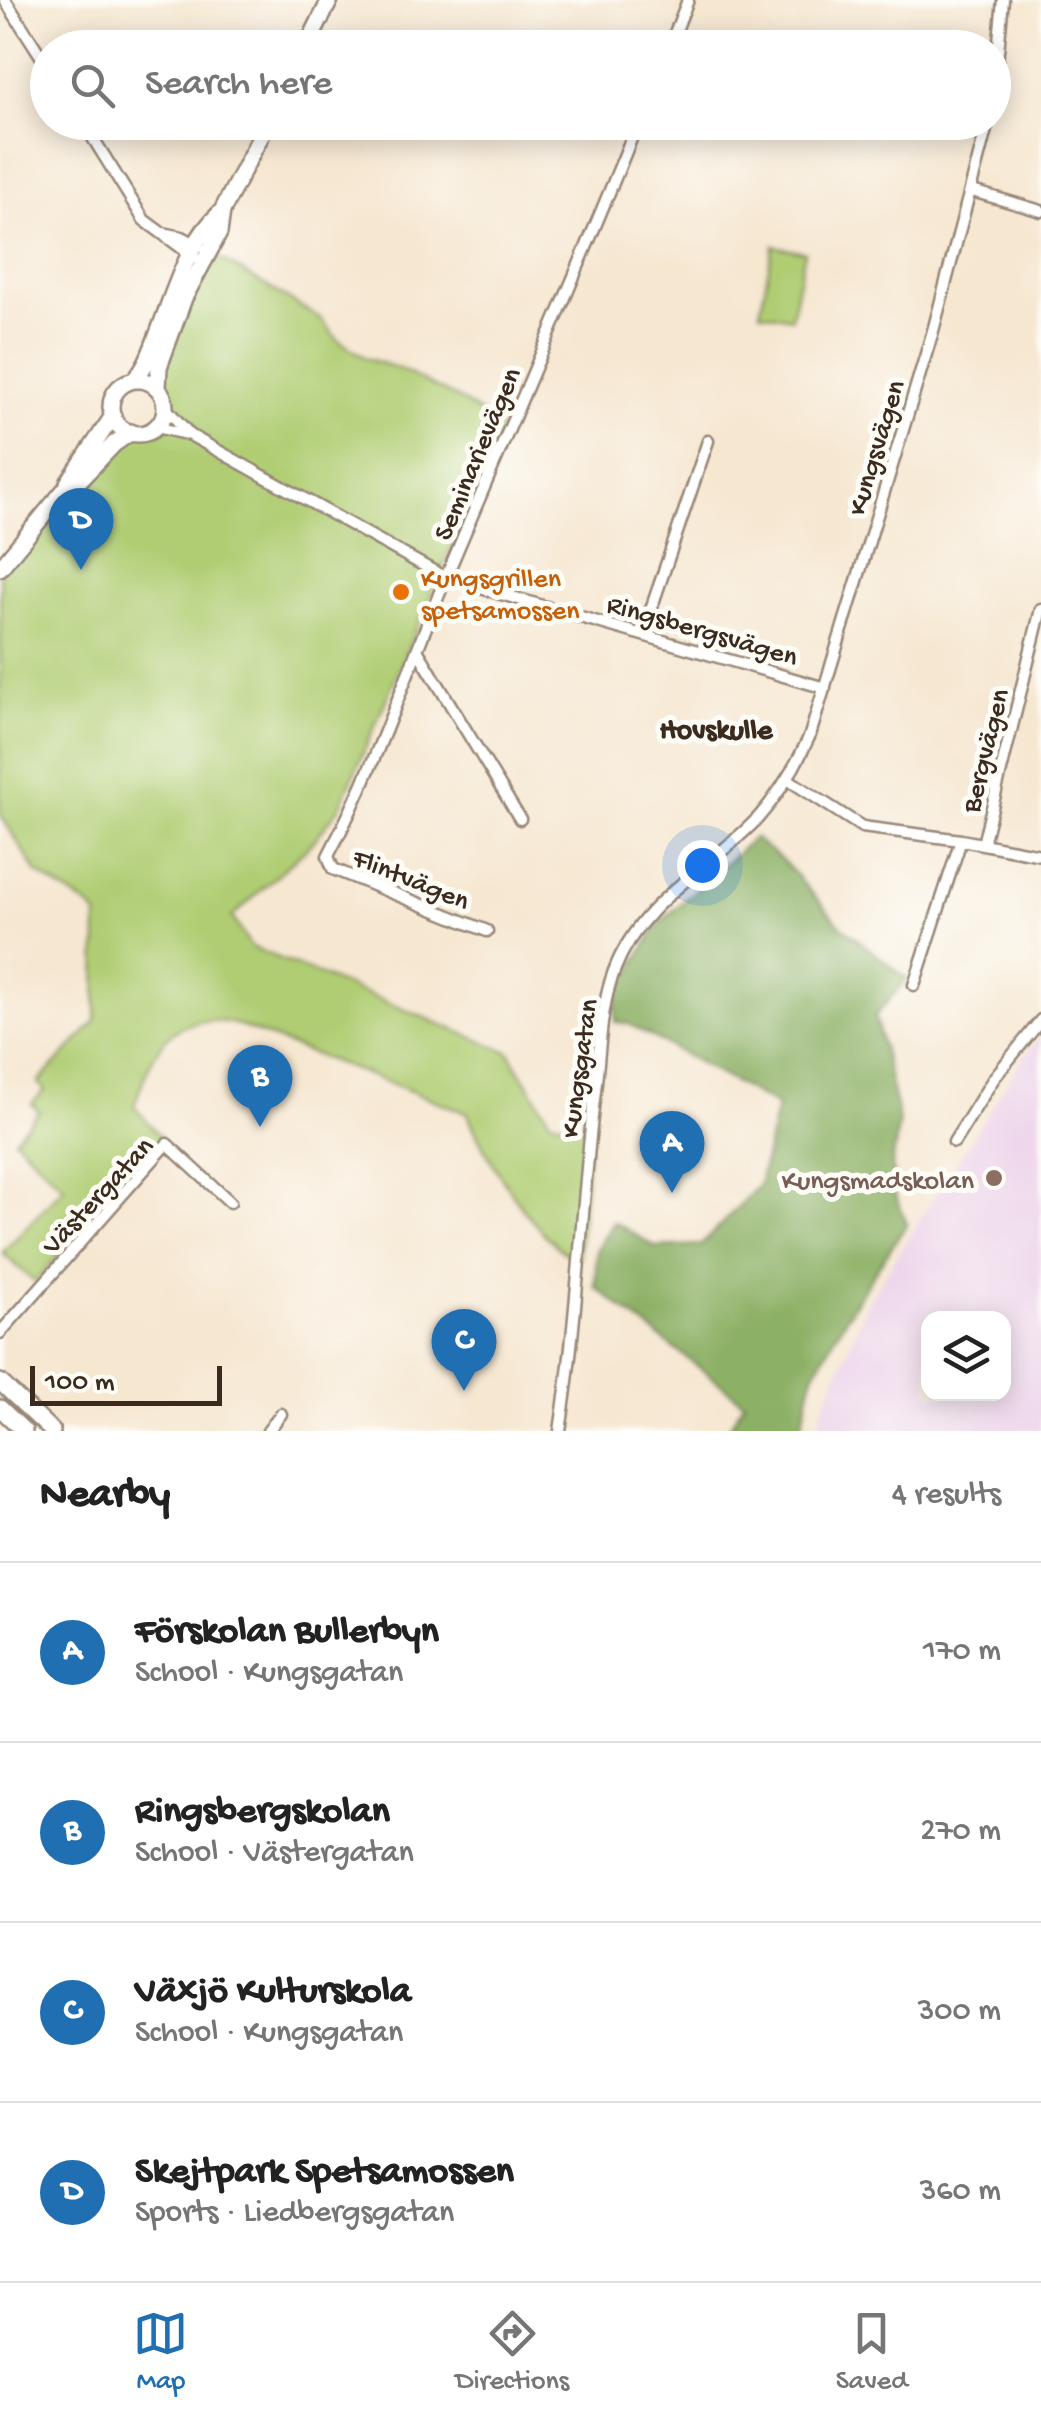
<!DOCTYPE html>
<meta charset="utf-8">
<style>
body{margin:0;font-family:"Gochi Hand",sans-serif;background:#f6f6f6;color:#222}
.controls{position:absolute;right:30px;bottom:30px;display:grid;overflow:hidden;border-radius:20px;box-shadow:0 5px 25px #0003}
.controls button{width:90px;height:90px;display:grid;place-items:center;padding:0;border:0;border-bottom:2px solid #e0e0e0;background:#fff;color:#222;font:50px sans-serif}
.scale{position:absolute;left:30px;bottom:25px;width:192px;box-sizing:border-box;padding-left:10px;border:5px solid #3b2a1e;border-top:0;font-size:28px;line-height:35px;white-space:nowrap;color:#3b2a1e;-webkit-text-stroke:8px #fdfcf7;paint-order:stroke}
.you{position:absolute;left:702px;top:865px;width:35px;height:35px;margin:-25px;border:8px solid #fff;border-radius:50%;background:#1a73e8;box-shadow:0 0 0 15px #1a73e833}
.badge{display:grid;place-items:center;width:65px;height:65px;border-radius:50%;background:#1f6fb2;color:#fff;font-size:32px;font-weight:700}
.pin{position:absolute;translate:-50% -82px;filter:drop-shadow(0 2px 5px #0008)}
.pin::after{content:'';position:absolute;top:52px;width:35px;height:30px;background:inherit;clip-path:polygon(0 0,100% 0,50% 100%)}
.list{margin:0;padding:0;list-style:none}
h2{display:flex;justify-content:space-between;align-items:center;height:130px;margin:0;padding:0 40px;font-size:42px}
h2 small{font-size:32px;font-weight:400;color:#767676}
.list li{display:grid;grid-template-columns:65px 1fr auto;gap:30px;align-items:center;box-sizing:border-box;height:180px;padding:0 40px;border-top:2px solid #e0e0e0}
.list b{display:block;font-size:38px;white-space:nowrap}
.list p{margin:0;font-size:32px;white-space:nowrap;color:#767676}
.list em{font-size:32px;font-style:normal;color:#767676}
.icon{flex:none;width:55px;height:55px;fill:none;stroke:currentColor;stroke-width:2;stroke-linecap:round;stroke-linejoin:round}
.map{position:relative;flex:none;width:1041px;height:1431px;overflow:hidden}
.search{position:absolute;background:#fff;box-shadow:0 5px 25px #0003;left:30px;right:30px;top:30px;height:110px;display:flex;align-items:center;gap:25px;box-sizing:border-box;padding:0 35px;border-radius:55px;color:#767676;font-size:38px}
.sheet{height:850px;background:#fff}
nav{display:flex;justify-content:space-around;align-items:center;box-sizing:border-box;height:140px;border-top:2px solid #e0e0e0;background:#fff;font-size:28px;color:#767676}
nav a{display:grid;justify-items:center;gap:5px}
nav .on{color:#1f6fb2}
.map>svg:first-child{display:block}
.built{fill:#ecd1ea;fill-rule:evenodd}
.green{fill:#b0cd73;stroke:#767c48;stroke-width:2.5}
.forest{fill:#8cb065;stroke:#646d42;stroke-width:2.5}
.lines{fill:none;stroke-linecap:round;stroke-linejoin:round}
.street-casing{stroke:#988878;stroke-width:15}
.secondary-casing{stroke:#988878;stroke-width:20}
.street{stroke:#fff;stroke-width:10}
.secondary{stroke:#fff;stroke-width:15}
.food-dot{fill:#e8710a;stroke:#fdfcf7;stroke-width:4}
.education-dot{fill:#8d6e63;stroke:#fdfcf7;stroke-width:4}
.labels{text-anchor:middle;stroke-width:10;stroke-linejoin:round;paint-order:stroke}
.street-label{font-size:28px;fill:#3b2a1e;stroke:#fdfcf7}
.food-label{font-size:28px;fill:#c56008;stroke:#fdfcf7;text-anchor:start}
.education-label{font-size:28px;fill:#785e54;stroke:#fdfcf7;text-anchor:end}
.neighbourhood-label{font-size:30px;font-weight:bold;fill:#3b2a1e;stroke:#fdfcf7}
</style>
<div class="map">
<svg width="1041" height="1431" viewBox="0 0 1041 1431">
<rect width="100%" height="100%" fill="#fdfcf7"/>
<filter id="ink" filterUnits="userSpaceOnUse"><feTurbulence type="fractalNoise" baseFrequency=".01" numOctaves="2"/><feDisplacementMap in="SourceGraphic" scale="20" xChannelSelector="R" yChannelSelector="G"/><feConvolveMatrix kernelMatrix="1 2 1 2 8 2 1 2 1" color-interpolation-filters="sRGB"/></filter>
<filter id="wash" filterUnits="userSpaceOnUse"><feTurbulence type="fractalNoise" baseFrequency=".0048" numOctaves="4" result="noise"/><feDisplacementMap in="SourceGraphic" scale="40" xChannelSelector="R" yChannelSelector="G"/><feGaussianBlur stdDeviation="2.25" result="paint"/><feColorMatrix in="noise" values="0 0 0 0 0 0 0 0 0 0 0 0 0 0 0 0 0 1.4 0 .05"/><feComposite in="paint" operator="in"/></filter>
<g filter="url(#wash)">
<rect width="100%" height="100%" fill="#f6e7d1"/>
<path class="built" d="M1041,1035V1431H832L818,1420L868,1301L1024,1056ZM928,1318H1004V1394H928Z"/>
<path class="green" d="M773,246L805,252L791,318L760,312Z
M209,252L320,318L338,340L366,358L397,368L461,400L502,429L340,807L313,842L232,917L251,947L509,1052L550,1120L590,1129L578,1259C541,1248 480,1150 468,1113L235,1024C169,1008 152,1052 134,1106L162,1139L35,1282L2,1253L64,1187L14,1139L39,1111L32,1104L45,1090L38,1083L96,1021L97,915L90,907L37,873L0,814V568L43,513L131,432C159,435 173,411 158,388Z"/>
<path class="forest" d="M754,838L783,861L841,926L907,979L875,1016L899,1120L892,1166L895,1195L907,1224C875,1271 842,1320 816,1371C806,1390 809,1412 798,1431H727L744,1402L595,1287L597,1248L614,1222L656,1247L701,1245L759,1185L777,1106L629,1024L615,1022L617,993L659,923Z"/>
</g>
<g filter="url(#ink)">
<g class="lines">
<defs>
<path id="street" d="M5,0L48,67
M669,48L688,0
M994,92L1003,0
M83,122L144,220L194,257
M972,191L1041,211
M163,233L182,237L199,246
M165,407L190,435L446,578L825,688
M156,427L190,435
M643,633L708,441
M419,653L520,819
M789,780L862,827L961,840L1041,855
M983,844L1041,609
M487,931L333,869L328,856C377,764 409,666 449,570C512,421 577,273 638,122
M914,985L961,840
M954,1142L994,1078L1041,1020
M0,1333L167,1144L230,1202
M268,1431L281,1414
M560,1431C578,1318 581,1205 595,1091C600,1053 600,1008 614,971C642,898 708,871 758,818C781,792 796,766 810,735L933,331L988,122"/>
<path id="secondary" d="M306,48L330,0
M134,380C147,366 152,349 159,331C175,289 188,241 222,211
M111 407a27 27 0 1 1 54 0a27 27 0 1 1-54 0Z
M158,388L159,367L184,298L219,233L222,211L268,122
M68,483L113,416
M0,568L67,487L75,485L114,444L131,432
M0,1382L52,1431
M0,1408L24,1431"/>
</defs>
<use href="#street" class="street-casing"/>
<use href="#secondary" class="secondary-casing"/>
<use href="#street" class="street"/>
<use href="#secondary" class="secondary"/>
</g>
</g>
<circle class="food-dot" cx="401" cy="592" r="10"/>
<circle class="education-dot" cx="994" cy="1178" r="10"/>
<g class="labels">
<g class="street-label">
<text transform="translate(874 447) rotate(-73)" y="10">Kungsvägen</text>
<text transform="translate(475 453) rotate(-67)" y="10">Seminarievägen</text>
<text transform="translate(703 628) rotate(16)" y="10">Ringsbergsvägen</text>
<text transform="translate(983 750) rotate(-76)" y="10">Bergvägen</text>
<text transform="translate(412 877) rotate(22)" y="10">Flintvägen</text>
<text transform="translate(577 1068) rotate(-82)" y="10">Kungsgatan</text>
<text transform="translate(96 1194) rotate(-47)" y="10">Västergatan</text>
</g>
<g class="food-label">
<text x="421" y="586">Kungsgrillen<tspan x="421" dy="32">spetsamossen</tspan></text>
</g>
<g class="education-label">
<text x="974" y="1188">Kungsmadskolan</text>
</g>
<g class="neighbourhood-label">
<text x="716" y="738">Hovskulle</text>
</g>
</g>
</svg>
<div class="controls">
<button><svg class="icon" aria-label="layers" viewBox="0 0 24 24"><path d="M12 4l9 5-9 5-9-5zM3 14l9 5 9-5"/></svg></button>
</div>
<div class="scale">100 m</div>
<div class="you"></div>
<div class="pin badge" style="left:672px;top:1193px">A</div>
<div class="pin badge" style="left:260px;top:1127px">B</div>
<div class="pin badge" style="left:464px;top:1391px">C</div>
<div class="pin badge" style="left:81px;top:570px">D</div>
<div class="search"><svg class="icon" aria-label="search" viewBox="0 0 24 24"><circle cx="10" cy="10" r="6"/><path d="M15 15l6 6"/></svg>Search here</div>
</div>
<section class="sheet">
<h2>Nearby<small>4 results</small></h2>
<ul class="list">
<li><span class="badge">A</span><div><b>Förskolan Bullerbyn</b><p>School · Kungsgatan</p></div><em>170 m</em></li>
<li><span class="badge">B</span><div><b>Ringsbergskolan</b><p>School · Västergatan</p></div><em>270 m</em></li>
<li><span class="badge">C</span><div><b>Växjö Kulturskola</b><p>School · Kungsgatan</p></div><em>300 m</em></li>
<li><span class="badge">D</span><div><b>Skejtpark Spetsamossen</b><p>Sports · Liedbergsgatan</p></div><em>360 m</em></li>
</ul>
</section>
<nav>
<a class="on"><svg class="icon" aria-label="map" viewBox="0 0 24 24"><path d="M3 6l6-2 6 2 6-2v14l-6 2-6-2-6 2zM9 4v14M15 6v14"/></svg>Map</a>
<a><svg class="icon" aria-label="directions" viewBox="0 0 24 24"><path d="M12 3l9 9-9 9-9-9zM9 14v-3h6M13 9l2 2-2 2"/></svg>Directions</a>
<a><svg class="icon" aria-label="saved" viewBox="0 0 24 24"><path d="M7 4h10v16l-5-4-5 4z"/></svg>Saved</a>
</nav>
